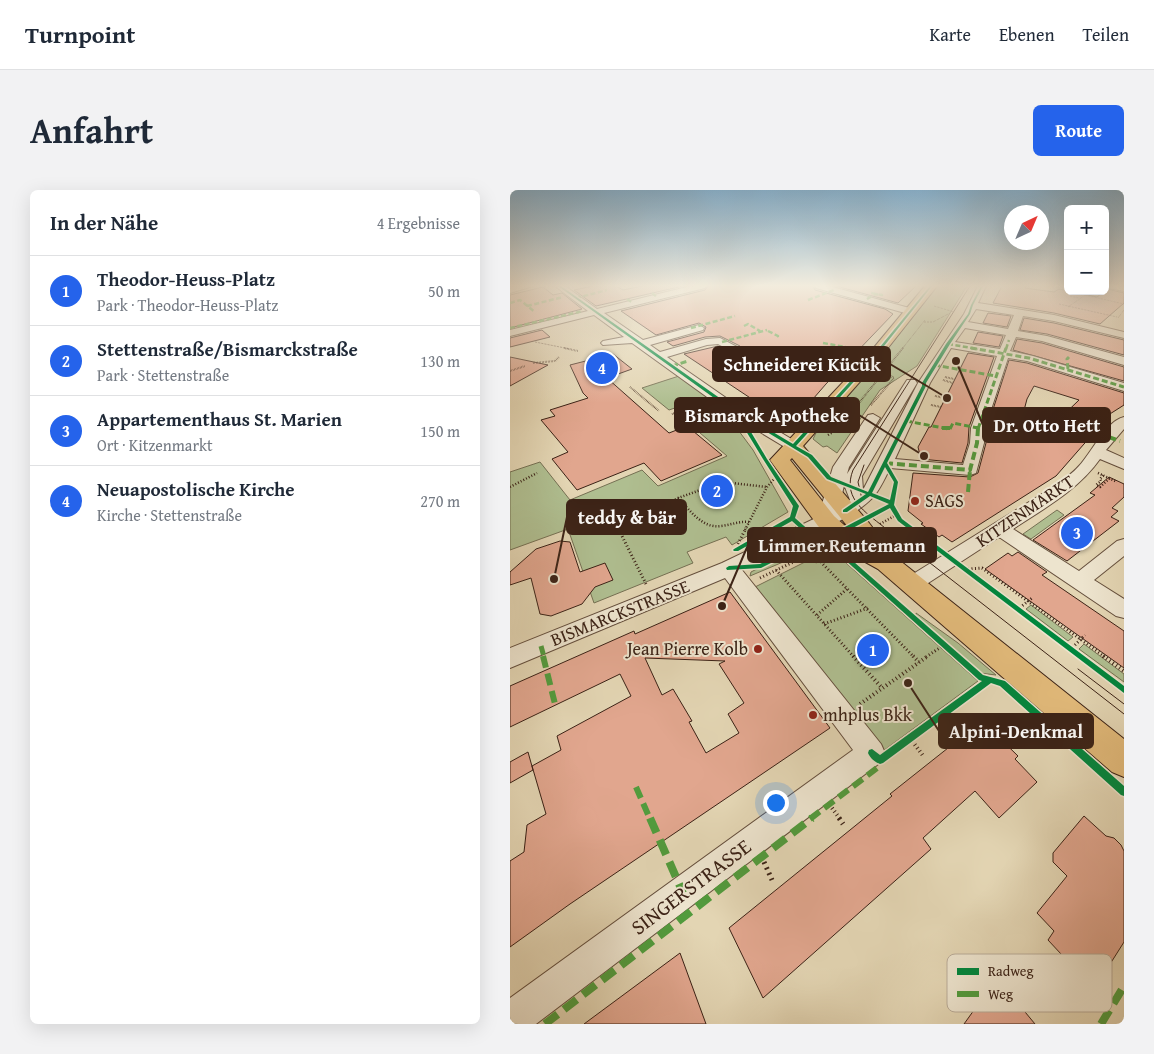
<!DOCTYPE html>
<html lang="de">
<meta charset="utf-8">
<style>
body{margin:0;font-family:"Gentium Book Plus",serif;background:#f2f2f3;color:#1f2937}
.controls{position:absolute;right:15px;top:15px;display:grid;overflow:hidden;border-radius:8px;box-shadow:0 5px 20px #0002}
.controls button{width:45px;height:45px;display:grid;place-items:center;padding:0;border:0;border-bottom:1px solid #e0e1e3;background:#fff;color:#1f2937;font:25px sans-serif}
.compass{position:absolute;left:494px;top:15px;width:45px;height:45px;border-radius:50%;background:#fff;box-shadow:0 5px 20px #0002;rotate:44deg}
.you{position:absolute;left:265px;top:612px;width:18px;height:18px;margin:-12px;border:4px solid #fff;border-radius:50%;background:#1a73e8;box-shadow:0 0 0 8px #1a73e833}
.badge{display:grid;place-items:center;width:32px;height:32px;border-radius:50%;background:#2563eb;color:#fff;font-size:16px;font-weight:700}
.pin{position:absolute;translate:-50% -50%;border:2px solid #fff;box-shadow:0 1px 5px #0006}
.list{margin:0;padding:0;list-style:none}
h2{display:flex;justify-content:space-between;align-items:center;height:65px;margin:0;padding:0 20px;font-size:21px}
h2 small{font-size:16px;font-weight:400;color:#747a83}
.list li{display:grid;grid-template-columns:32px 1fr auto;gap:15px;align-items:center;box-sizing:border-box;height:70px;padding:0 20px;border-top:1px solid #e0e1e3}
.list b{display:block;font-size:19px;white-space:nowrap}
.list p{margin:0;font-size:16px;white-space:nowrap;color:#747a83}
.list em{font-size:16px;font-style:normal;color:#747a83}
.map{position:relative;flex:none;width:614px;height:834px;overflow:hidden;border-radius:8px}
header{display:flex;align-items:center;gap:30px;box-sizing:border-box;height:70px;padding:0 25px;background:#fff;border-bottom:1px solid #e0e1e3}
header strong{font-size:24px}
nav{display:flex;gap:28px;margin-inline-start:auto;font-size:18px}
.intro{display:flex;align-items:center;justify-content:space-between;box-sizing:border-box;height:120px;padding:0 30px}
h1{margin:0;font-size:35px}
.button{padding:12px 22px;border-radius:8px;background:#2563eb;color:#fff;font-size:18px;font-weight:700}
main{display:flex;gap:30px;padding:0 30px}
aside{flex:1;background:#fff;border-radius:8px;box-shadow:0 5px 20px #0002}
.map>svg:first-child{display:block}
.green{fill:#afbe90;stroke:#757053}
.building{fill:#e1a68e;stroke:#3b2216;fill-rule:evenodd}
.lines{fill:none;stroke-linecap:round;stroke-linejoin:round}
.minor-casing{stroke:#654f3d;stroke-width:2}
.major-casing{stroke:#3b2216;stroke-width:2}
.path-far5{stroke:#3b2216;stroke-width:1;stroke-dasharray:0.5 1;stroke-linecap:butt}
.path-far4{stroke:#3b2216;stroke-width:2;stroke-dasharray:0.5 1;stroke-linecap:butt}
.path-far3{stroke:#3b2216;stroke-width:2.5;stroke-dasharray:1 2;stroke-linecap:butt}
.path-far2{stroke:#3b2216;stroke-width:3;stroke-dasharray:1 2.5;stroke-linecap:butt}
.path-far1{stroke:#3b2216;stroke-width:4;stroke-dasharray:1 3;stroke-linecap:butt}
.path{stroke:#3b2216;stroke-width:5;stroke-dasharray:2 4;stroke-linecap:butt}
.minor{fill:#ede4ce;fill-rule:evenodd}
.major{fill:#e2ba7a;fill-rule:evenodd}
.tram{stroke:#3b2216;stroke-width:1}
.quiet-far5{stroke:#529b3d;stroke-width:2.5;stroke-dasharray:5 2.5;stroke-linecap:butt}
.quiet-far4{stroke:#529b3d;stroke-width:3;stroke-dasharray:6 3;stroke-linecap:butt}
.quiet-far3{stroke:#529b3d;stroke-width:4;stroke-dasharray:8 4;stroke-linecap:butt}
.quiet-far2{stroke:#529b3d;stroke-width:5;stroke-dasharray:9 5;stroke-linecap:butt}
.quiet-far1{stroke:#529b3d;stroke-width:6;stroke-dasharray:12 6;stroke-linecap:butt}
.quiet{stroke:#529b3d;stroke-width:8;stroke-dasharray:16 8;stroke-linecap:butt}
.cycleway-casing{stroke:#ede4ce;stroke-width:3}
.cycleway{fill:#00873e;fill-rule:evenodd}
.poi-dot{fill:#8f2418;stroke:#ede4ce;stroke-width:2}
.labels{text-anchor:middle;stroke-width:4;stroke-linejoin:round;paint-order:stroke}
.poi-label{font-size:18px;fill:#3b2216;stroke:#ede4ce;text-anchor:start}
.street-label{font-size:18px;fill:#3b2216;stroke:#ede4ce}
.near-street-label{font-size:21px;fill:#3b2216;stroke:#ede4ce}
.key{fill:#ede4ce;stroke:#b8aa97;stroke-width:1}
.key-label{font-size:14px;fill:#3b2216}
.leader{fill:none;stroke:#3b2216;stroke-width:2}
.callout-dot{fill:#3b2216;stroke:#ede4ce;stroke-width:2}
.callout{fill:#3b2216;stroke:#3b2216;stroke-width:2}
.callout-label{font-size:19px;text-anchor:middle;font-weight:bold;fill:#fff}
</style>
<header>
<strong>Turnpoint</strong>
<nav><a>Karte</a><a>Ebenen</a><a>Teilen</a></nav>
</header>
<div class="intro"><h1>Anfahrt</h1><a class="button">Route</a></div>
<main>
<aside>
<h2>In der Nähe<small>4 Ergebnisse</small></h2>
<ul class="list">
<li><span class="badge">1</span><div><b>Theodor-Heuss-Platz</b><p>Park · Theodor-Heuss-Platz</p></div><em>50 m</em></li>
<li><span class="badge">2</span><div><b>Stettenstraße/Bismarckstraße</b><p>Park · Stettenstraße</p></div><em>130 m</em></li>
<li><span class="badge">3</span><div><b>Appartementhaus St. Marien</b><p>Ort · Kitzenmarkt</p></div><em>150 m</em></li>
<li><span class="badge">4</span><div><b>Neuapostolische Kirche</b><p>Kirche · Stettenstraße</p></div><em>270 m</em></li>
</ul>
</aside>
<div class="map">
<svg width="614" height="834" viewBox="0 0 614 834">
<rect width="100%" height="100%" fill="#e3d5b3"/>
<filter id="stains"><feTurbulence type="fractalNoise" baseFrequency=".004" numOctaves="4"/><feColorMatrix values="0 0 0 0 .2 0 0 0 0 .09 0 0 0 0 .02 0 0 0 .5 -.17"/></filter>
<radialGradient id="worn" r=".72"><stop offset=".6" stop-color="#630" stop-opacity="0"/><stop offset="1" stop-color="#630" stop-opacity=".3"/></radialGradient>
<path class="green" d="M428,96H457L407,176L370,200L327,263L317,256L313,257L303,249L306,243L370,168Z
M169,186L197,207L159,220L132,198Z
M199,214L220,229L243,260L278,322L222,355L216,347L177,362L183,373L84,413L58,339L0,360V282L30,272L60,310L132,280L148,296L217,266L169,225Z
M547,320L554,325L521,349L513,344Z
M295,357L296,361L292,364L240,386L241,382L288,358Z
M326,364L468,491L369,564L245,397L301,369L306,373Z
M521,415L563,447L558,451L516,419Z
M406,423L448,453L486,485L470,483L406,426Z
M574,454L614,484V492L569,459Z"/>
<path class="building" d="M83,96H106L113,100L132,96H173L86,116L64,100Z
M198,96H303L305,100L375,119L383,124L316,194L283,232L278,233L174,164L208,156L225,165L232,161L230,156L210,146L195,147L163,156L157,152L194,142L196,137L189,133L146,145L111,121L195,100Z
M326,96H406L388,113Z
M492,96H516L515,98L544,102L549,99L587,107L597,99L614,103V113L590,134L544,123L483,113Z
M33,97L43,105L52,103L72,119L0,138V105Z
M478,123L501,126L497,137L473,133Z
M514,128L544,133L614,150V165L537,144L510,140Z
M32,140L40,147L0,157V148Z
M468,142L493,146L489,157L463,153Z
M507,149L532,153L614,177V191L503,160Z
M458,163L484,167L459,237L458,253L452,273L411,269L408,257L419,237H421Z
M103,164L122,179L97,188L159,243L177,236L212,265L151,291L134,273L67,300L42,269L58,262L31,230L45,226L40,220L78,208L73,203L60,175Z
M0,167L38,175L0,196Z
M499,170L517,173L614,203V215L581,236L588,238L546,286L442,352L432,345L429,347L425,344L411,334L413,333L398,321L403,283L460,287L468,283L476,253L477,238ZM524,196L569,210L540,238L512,228L517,209Z
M599,287L614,294V307L602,318L608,321L601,327L609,331L557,371L523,350L585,305L580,303Z
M50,351L60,352L70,382L95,373L103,390L85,397L72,414L41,426L30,424L21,388L0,395V382L26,359Z
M508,362L537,382L532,385L614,441V478L475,379L498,363L502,366Z
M220,402L320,538L60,714L0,757V671L14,662L17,635L36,624L22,576L51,560L47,546L121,506L110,484L0,537V496L124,441L125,444ZM135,468L215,471L209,474L234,513L218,524L229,543L196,563L179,532L182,531L163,499L152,505Z
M472,531L508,566L505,569L527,592L489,628L465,601L413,648L421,659L253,808L219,738L382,606L380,604Z
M18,562L23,580L0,593V572Z
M574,626L596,646L604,648L611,655L614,661V752L590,790L571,770L565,779L538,750L544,741L527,723L557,686L543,672V663Z
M170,763L196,834H74Z
M487,788L525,834H454Z"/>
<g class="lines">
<defs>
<path id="minor" d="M7,96H23L0,103V97Z
M45,96H55L87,119L181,96H196L195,98L94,123L133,150L189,135L194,138L193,140L140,155L150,162L196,149L210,148L229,158L231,160L229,162L225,163L208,154L197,155L157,167L232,219L288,253L291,256L288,259H278L222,225L122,153L93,155L91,153L93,151L114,147L84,125L0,146V140L78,121Z
M305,96H319L403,119L404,121L399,124L395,123L306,98Z
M468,96H476L468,113L544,125L614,142V148L544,131L513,126L508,141L537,146L614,167V175L532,151L506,147L500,161L523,166L614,193V201L517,171L498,168L475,238L474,253L466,283L460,285L380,278C367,305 365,308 341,325L232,380L371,554L375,563L371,572L26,834H0V808L343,560L215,388L0,478V458L212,373L310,326L309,324L323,277L358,225L363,224L370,228L339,277L337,284L397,190H405L407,193L352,286L353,300L408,193L454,124ZM466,119L504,125L498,139L458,132ZM455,138L496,145L490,159L445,152ZM441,158L487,166L461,238L460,253L453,275L385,269L420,193ZM335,291V297L340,310L329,317Z
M597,96H614V101L598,98Z
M614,227V239L596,260L614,268V279L590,269C568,300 535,318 503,339L569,381L607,351L614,349V366L584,390L614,409V428L606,426L489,347L409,399L402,402L395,399L392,394L395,389L548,294C555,288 563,283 569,276C582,262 596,231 614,227Z"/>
<path id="major" d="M415,96H427L362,178L293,256L359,333L384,366L614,549V587L602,582L368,379L330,358L308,336L260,270L352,172ZM282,268L343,343L324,326L280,270Z"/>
</defs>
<use href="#minor" class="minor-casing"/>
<use href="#major" class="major-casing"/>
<path class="path-far5" d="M542,96L558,99
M566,101L575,103
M575,105L614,114
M560,106L569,108
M549,114L607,127
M424,116L444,122
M558,117L581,101
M608,128L614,120
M414,132H423L440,123
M25,152L60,159
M392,159L415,130"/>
<path class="path-far4" d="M54,158L68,161
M23,173L45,171L49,167
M0,181L15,176
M435,187L444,189
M433,190L443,193
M120,197L149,221
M425,206L435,208
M361,215L384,188L374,182
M421,215L431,217
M162,224L190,213
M328,239L393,158"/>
<path class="path-far3" d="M318,245L329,238
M588,283L607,292
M593,285L590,289L591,291L586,295L590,297L600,288
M0,297L27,283
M168,308C179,319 192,339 211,336C221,335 229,331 239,332
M370,334L386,325
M110,340L168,308L213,292L257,297
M235,340L257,297L264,289"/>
<path class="path-far2" d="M112,338L109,340L136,394
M228,354L236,338
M302,363L316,357
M458,379L472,378L595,467
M266,380L344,467
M250,388L302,363L404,467
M507,420L522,408
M307,425L338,398
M314,434L358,418
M560,460L575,445
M416,467L434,455"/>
<path class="path-far1" d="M343,466L372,498
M403,466L409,472
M593,466L614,481
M350,514L418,466
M400,548L414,567
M322,618L330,629"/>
<path class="path" d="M329,628L333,634
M254,672L262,690"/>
<use href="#minor" class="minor"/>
<use href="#major" class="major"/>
<path class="tram" d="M460,96L343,280C333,306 351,319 370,334L614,524
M352,309L348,292L354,275
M568,479L614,514"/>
<path class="quiet-far5" d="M142,103L147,107
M66,108L97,100
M117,109L123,113
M357,109L365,104L372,105L361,103
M298,110L324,100
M0,113L10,110L25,122
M17,116L53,107
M234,136L238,134L250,141
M0,138L73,121
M181,138L225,126
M258,141L268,146L265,147
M212,152L257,140
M313,153L346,159
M438,154L468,159
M496,159L499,150"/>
<path class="quiet-far4" d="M340,158L366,163
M461,158L519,168L614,197
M424,175L486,186
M162,176L178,171
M558,179L557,169L559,167
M396,231L439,239
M440,239L443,233L468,238
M468,239L496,158"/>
<path class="quiet-far3" d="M432,238H441
M466,238H468
M587,243L610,251
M375,273L460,280L467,253L468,238
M458,302L460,280"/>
<path class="quiet-far2" d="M31,456L34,467"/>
<path class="quiet-far1" d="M33,466L45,514
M126,597L140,629
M300,629L367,578L370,570"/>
<path class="quiet" d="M140,628L173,703
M35,834L302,628
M591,834L614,796"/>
<defs>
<path id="cycleway" d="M48,96H51L228,221L283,254L356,174L420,96H422L358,176L286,256L302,265L321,287L358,302L412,196V193L436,154L458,124L461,115L471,96H473L463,115L460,124L440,154L416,193V196L377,273L388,292L384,315L392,329L614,496V503L388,331L380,318L315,353L328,358L473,485L495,491L614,596V606L611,605L490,496L481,493L373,573L370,574C365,572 360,568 358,563L359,560L362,559L370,565L472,491L469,490L324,360L310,355L293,357L251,378L217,380L216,378L219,376L250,374L290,354L305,352L282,331L228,361H224L223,360L224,359L280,327L283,316L253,269L225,223ZM232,227L298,267L317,289L356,304L333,320V322H337L360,306L379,314L310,350L285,328L289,316L257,269ZM375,277L384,292L380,310L362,303Z"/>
</defs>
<use href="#cycleway" class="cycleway-casing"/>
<use href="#cycleway" class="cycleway"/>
</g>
<linearGradient id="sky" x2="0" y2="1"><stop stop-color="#88b5d4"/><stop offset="0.45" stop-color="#f2ecdd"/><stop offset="1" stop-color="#f2ecdd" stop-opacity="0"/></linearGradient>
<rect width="614" height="213" fill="url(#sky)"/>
<g class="poi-dot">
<circle cx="405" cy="311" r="5"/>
<circle cx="248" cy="459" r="5"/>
<circle cx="303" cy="525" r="5"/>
</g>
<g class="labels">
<g class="poi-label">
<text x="415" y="317">SAGS</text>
<text x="238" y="465" text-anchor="end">Jean Pierre Kolb</text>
<text x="313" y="531">mhplus Bkk</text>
</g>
<g class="street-label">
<text transform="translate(515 321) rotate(-34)" y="6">KITZENMARKT</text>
<text transform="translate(110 423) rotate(-22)" y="6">BISMARCKSTRASSE</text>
</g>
<g class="near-street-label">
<text transform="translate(181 697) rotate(-37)" y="7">SINGERSTRASSE</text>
</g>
</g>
<rect x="437" y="764" width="165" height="58" rx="8" class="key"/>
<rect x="447" y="778" width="22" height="7" fill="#00873e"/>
<rect x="447" y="801" width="22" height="6" fill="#529b3d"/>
<g class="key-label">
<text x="478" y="786">Radweg</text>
<text x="478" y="809">Weg</text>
</g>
<path class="leader" d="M437 208L380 174M414 266L349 225M446 171L473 235M44 389L57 327M212 416L238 355M398 493L429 541"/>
<g class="callout-dot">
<circle cx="437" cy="208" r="5"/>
<circle cx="414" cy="266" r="5"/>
<circle cx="446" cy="171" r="5"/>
<circle cx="44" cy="389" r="5"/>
<circle cx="212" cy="416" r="5"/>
<circle cx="398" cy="493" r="5"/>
</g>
<g class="callout">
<rect x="203" y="157" width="177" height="34" rx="5"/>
<rect x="165" y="208" width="184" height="34" rx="5"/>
<rect x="473" y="218" width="127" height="34" rx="5"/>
<rect x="57" y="310" width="119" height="34" rx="5"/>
<rect x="238" y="338" width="188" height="34" rx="5"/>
<rect x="429" y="524" width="154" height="34" rx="5"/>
</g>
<g class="callout-label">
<text x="292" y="181">Schneiderei Kücük</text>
<text x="257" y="232">Bismarck Apotheke</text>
<text x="537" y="242">Dr. Otto Hett</text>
<text x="117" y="334">teddy &amp; bär</text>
<text x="332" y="362">Limmer.Reutemann</text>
<text x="506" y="548">Alpini-Denkmal</text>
</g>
<rect width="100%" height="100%" filter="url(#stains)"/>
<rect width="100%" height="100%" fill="url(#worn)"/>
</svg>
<div class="controls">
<button>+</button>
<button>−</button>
</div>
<svg class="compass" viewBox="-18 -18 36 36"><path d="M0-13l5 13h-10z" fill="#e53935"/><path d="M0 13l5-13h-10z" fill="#747a83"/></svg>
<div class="you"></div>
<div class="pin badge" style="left:363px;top:460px">1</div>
<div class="pin badge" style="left:207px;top:301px">2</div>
<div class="pin badge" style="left:567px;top:343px">3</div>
<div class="pin badge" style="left:92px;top:178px">4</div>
</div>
</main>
